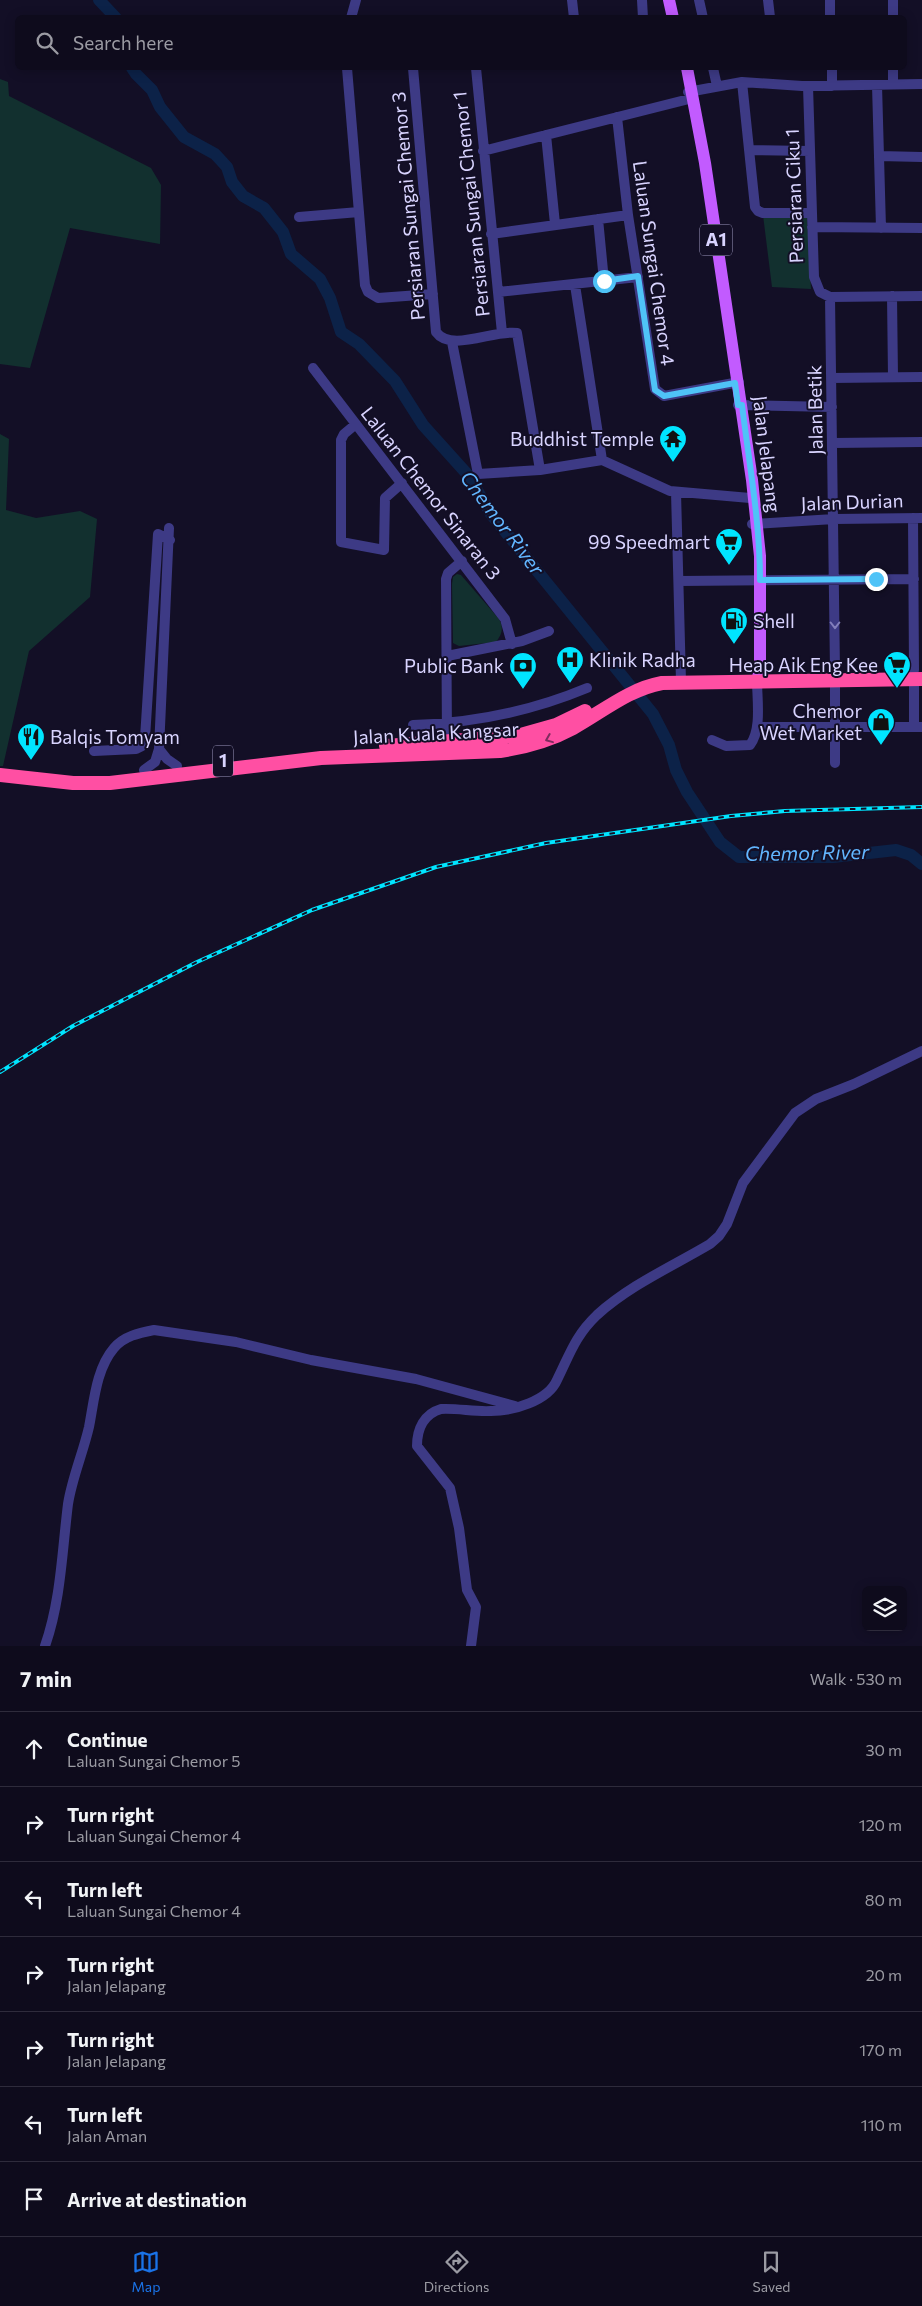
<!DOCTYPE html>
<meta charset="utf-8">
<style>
body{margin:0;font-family:Commissioner,sans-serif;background:#171425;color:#f1f3f6}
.controls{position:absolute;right:15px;bottom:15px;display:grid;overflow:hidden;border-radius:8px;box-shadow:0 2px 12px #0003}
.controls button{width:45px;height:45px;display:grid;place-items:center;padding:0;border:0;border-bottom:1px solid #2e2b3b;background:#0e0b1c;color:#f1f3f6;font:25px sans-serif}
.stop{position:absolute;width:15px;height:15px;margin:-11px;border:4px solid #4fc3f7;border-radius:50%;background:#fff}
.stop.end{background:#4fc3f7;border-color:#fff;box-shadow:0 1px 5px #0008}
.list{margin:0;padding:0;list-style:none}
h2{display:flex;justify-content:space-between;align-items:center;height:65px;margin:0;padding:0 20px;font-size:21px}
h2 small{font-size:16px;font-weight:400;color:#9b9ba3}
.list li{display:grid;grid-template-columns:32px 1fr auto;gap:15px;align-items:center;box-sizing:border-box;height:75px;padding:0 20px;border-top:1px solid #2e2b3b}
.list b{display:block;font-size:19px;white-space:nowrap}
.list p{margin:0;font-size:16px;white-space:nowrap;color:#9b9ba3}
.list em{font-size:16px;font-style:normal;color:#9b9ba3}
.icon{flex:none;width:28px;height:28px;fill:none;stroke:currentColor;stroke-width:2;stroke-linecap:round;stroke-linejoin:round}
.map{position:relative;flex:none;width:922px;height:1646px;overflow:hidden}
.search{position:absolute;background:#0e0b1c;box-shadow:0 2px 12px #0003;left:15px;right:15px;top:15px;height:55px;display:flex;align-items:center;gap:12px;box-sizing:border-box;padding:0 18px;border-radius:8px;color:#9b9ba3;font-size:19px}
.sheet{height:590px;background:#0e0b1c}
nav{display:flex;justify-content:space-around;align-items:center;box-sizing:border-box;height:70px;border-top:1px solid #2e2b3b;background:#0e0b1c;font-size:14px;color:#9b9ba3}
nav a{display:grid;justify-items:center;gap:2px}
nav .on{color:#1a73e8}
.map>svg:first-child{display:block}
.green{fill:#12302f}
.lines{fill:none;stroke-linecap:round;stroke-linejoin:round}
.river{stroke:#0c2248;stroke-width:12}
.minor{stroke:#3d3a85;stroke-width:10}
.major{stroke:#c25bff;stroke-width:12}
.highway{stroke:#ff4fa3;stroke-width:14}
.rail-casing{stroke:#00e5ff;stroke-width:4}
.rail{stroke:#130f26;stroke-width:2;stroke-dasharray:5.5;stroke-linecap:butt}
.oneway{stroke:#837fbc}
.oneway2{stroke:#7d2c5e}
.route{stroke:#4fc3f7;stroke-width:6}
.labels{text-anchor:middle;stroke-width:4;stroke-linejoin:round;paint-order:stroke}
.shield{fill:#130f26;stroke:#9e99be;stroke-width:1}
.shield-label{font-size:18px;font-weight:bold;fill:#d9d4ff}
.street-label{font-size:19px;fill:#d9d4ff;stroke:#130f26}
.poi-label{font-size:19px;fill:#d9d4ff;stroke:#130f26;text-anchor:end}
.water-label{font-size:20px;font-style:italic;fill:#62b6ff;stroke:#130f26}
</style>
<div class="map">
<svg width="922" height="1646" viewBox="0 0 922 1646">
<rect width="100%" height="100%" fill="#130f26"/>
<path class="green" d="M0,79L8,82L9,96L151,168L161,185L160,244L70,228L30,368L0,364Z
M763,215L807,217L811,289L772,287Z
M0,434L9,439L6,510L36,518L80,511L97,519L90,597L29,651L3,766H0Z
M457,574L461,575L499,619C504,628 502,634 496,642L459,646L453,643L452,584L453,577Z"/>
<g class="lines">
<path class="river" d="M99,0L116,18
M132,68L136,74L152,90L160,107L184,137L215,154L227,167L232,182L243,196L264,208L283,232L291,254L320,279L330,298L341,332L359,344L395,381L423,425L468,475L491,514L653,714L669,745L676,770L687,792L720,842L739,857H833L896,850L911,855L922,864"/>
<path class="minor" d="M572,0L574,18
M642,0L643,18
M699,0L703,18
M768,0L770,17
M830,0V18
M893,0V18
M351,18L356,0
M347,68L365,285L368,292L378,298L433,294
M413,68L436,332C451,353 495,329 517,333L540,470
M476,68L502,333
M713,68L717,86
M832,68V86
M893,68V84
M742,82L755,207L758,211L763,213H812
M877,85L881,228
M808,86L814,277L820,292L830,297L922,296
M688,92L742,82L802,86L922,84
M617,117L628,215L655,389L664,396L739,382
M546,135L555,224
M749,150L810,151
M483,151L693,98
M879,156L922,157
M299,217L359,212
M598,219L604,281
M812,227L922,228
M491,234L628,215
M575,285L602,460
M498,292L638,277
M892,296L893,377
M830,297L835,671
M452,342L478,474L540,470L602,460L670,491L750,498
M313,368L505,619L512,644
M831,378L922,377
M738,405L832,407
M356,424L344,434L341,440V542L384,550L385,498L402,483
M833,443L922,442
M676,492L681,681
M913,518L914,670
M752,524L834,519L922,518
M679,581L914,579
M447,656L522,641L549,631
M914,679V727
M835,680V763
M413,725C473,723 532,711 587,688
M757,727H922
M712,740L726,746L750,745C762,729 757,700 757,680
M447,741L446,579L448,573L462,561
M159,749L167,759L177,766
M94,751L136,749L142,746L145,738L158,534L170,540
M144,770L155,762L159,749L169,528
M45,1646C61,1600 62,1552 68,1504C72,1478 83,1453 89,1427C94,1402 96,1369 114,1348C124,1336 139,1333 154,1330L236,1342L311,1360L416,1379L515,1406
M471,1646L476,1607L467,1590L459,1528L450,1488L417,1446C417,1429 424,1414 441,1409C458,1408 474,1412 491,1411C513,1411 548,1401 557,1380C570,1354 575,1336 597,1315C630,1285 673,1266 710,1244L719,1236L727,1224L743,1183L795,1113L816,1099L854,1084L922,1051"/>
<path class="major" d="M669,0L673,18
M687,68L705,163L752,480L760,556V671L757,680"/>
<path class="highway" d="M386,746L517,736L556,725L585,711
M0,775L73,783H110L321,758L500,751C526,747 549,741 573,728C602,712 629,689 662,683L922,679"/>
<defs>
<path id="rail" d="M0,1072L73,1026L197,962L312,910L436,867L546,843L731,816L785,811L922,807"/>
</defs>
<use href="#rail" class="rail-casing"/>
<use href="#rail" class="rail"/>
</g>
<defs><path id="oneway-chevron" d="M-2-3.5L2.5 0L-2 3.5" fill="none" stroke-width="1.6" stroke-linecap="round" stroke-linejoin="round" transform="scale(1.25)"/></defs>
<use class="oneway" href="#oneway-chevron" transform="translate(835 625) rotate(90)"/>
<use class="oneway2" href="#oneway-chevron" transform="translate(549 739) rotate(158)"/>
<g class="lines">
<path class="route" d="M604,281L638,276L655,390L664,396L735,383L738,405H742C749,463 760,521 760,580L876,579"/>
</g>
<defs>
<symbol id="temple-pin" viewBox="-11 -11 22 30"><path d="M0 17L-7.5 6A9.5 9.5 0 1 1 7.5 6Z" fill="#00e5ff" stroke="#130f26"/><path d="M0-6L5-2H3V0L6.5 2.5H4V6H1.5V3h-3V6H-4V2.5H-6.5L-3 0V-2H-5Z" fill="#111"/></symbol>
<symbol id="supermarket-pin" viewBox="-11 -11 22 30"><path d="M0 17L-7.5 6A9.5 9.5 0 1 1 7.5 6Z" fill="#00e5ff" stroke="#130f26"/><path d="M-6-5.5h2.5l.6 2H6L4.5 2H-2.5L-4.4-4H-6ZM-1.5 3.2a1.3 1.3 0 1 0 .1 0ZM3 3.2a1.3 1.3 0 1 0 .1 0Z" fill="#111"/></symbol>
<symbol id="fuel-pin" viewBox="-11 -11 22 30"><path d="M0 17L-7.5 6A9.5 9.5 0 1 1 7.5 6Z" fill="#00e5ff" stroke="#130f26"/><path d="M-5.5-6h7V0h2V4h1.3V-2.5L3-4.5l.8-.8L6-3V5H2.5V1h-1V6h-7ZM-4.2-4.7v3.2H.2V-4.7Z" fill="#111"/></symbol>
<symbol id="hospital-pin" viewBox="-11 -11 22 30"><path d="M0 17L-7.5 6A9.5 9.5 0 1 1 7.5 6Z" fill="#00e5ff" stroke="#130f26"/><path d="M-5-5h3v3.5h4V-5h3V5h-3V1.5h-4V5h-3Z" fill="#111"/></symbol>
<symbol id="bank-pin" viewBox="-11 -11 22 30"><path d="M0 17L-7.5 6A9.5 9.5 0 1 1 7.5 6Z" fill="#00e5ff" stroke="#130f26"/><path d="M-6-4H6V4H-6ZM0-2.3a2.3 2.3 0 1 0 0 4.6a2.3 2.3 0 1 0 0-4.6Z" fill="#111"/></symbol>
<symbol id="shop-pin" viewBox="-11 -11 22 30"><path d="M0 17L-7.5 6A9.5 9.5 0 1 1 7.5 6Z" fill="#00e5ff" stroke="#130f26"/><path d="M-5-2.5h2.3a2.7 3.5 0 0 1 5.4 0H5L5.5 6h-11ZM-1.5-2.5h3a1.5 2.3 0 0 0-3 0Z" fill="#111"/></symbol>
<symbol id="restaurant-pin" viewBox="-11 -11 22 30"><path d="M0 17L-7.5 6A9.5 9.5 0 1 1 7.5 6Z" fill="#00e5ff" stroke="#130f26"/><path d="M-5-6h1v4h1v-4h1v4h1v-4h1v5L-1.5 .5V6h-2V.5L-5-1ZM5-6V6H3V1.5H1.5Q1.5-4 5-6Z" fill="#111"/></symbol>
</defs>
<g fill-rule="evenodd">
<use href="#temple-pin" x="657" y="423" width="32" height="43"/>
<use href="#supermarket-pin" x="713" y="526" width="32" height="43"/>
<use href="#fuel-pin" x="718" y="605" width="32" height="43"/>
<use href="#hospital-pin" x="554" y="644" width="32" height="43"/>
<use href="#supermarket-pin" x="881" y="649" width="32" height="43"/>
<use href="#bank-pin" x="507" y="650" width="32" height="43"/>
<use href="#shop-pin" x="865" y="706" width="32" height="43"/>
<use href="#restaurant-pin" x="15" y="721" width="32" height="43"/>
</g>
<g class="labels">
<g class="shield">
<rect x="700" y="224.5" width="32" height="31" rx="4"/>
<rect x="213" y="745.5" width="20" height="31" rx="4"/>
</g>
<g class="shield-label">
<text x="716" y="246">A1</text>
<text x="223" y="767">1</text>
</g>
<g class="street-label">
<text transform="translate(794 196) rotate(-92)" y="7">Persiaran Ciku 1</text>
<text transform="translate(471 204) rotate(-96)" y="7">Persiaran Sungai Chemor 1</text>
<text transform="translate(408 206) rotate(-95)" y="7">Persiaran Sungai Chemor 3</text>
<text transform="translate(654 263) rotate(82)" y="7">Laluan Sungai Chemor 4</text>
<text transform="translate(815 410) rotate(-91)" y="7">Jalan Betik</text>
<text transform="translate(767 454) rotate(83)" y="7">Jalan Jelapang</text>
<text transform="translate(431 493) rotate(52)" y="7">Laluan Chemor Sinaran 3</text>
<text transform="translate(852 502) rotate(-2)" y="7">Jalan Durian</text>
<text transform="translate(436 733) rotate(-3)" y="7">Jalan Kuala Kangsar</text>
</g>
<g class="poi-label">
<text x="654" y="446">Buddhist Temple</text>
<text x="710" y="549">99 Speedmart</text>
<text x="753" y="628" text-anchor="start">Shell</text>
<text x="589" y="667" text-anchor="start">Klinik Radha</text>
<text x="878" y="672">Heap Aik Eng Kee</text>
<text x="504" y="673">Public Bank</text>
<text x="862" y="718">Chemor<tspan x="862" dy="22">Wet Market</tspan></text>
<text x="50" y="744" text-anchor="start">Balqis Tomyam</text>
</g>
<g class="water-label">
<text transform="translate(502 523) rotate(53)" y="7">Chemor River</text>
<text transform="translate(807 853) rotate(-1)" y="7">Chemor River</text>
</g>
</g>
</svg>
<div class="controls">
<button><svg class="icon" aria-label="layers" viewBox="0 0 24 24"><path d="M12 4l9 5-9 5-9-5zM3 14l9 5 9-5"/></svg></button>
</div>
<div class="stop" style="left:604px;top:281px"></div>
<div class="stop end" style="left:876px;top:579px"></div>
<div class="search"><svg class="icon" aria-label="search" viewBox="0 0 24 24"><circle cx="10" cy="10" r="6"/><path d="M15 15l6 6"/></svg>Search here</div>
</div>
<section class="sheet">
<h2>7 min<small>Walk · 530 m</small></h2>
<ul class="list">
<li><svg class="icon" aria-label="ahead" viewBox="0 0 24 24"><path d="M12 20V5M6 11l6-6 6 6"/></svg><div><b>Continue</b><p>Laluan Sungai Chemor 5</p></div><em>30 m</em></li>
<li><svg class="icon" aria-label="right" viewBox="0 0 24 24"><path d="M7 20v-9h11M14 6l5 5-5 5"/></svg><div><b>Turn right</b><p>Laluan Sungai Chemor 4</p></div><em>120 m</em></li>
<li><svg class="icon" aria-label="left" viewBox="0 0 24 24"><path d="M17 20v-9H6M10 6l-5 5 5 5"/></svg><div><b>Turn left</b><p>Laluan Sungai Chemor 4</p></div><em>80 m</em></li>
<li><svg class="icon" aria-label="right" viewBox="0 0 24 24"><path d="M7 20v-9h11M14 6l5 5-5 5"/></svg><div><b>Turn right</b><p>Jalan Jelapang</p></div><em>20 m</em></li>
<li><svg class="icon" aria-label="right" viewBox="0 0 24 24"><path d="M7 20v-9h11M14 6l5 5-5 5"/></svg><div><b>Turn right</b><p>Jalan Jelapang</p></div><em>170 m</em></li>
<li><svg class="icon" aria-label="left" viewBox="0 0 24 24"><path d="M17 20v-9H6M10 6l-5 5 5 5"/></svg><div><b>Turn left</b><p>Jalan Aman</p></div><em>110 m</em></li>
<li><svg class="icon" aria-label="arrive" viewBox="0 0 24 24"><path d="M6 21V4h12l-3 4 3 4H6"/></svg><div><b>Arrive at destination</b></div></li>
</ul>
</section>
<nav>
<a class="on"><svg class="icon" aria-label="map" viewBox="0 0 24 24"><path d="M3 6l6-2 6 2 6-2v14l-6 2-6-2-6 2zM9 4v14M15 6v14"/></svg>Map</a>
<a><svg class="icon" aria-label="directions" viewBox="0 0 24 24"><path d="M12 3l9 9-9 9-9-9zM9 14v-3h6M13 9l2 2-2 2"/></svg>Directions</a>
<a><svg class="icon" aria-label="saved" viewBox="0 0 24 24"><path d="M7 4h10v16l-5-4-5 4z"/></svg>Saved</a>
</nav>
